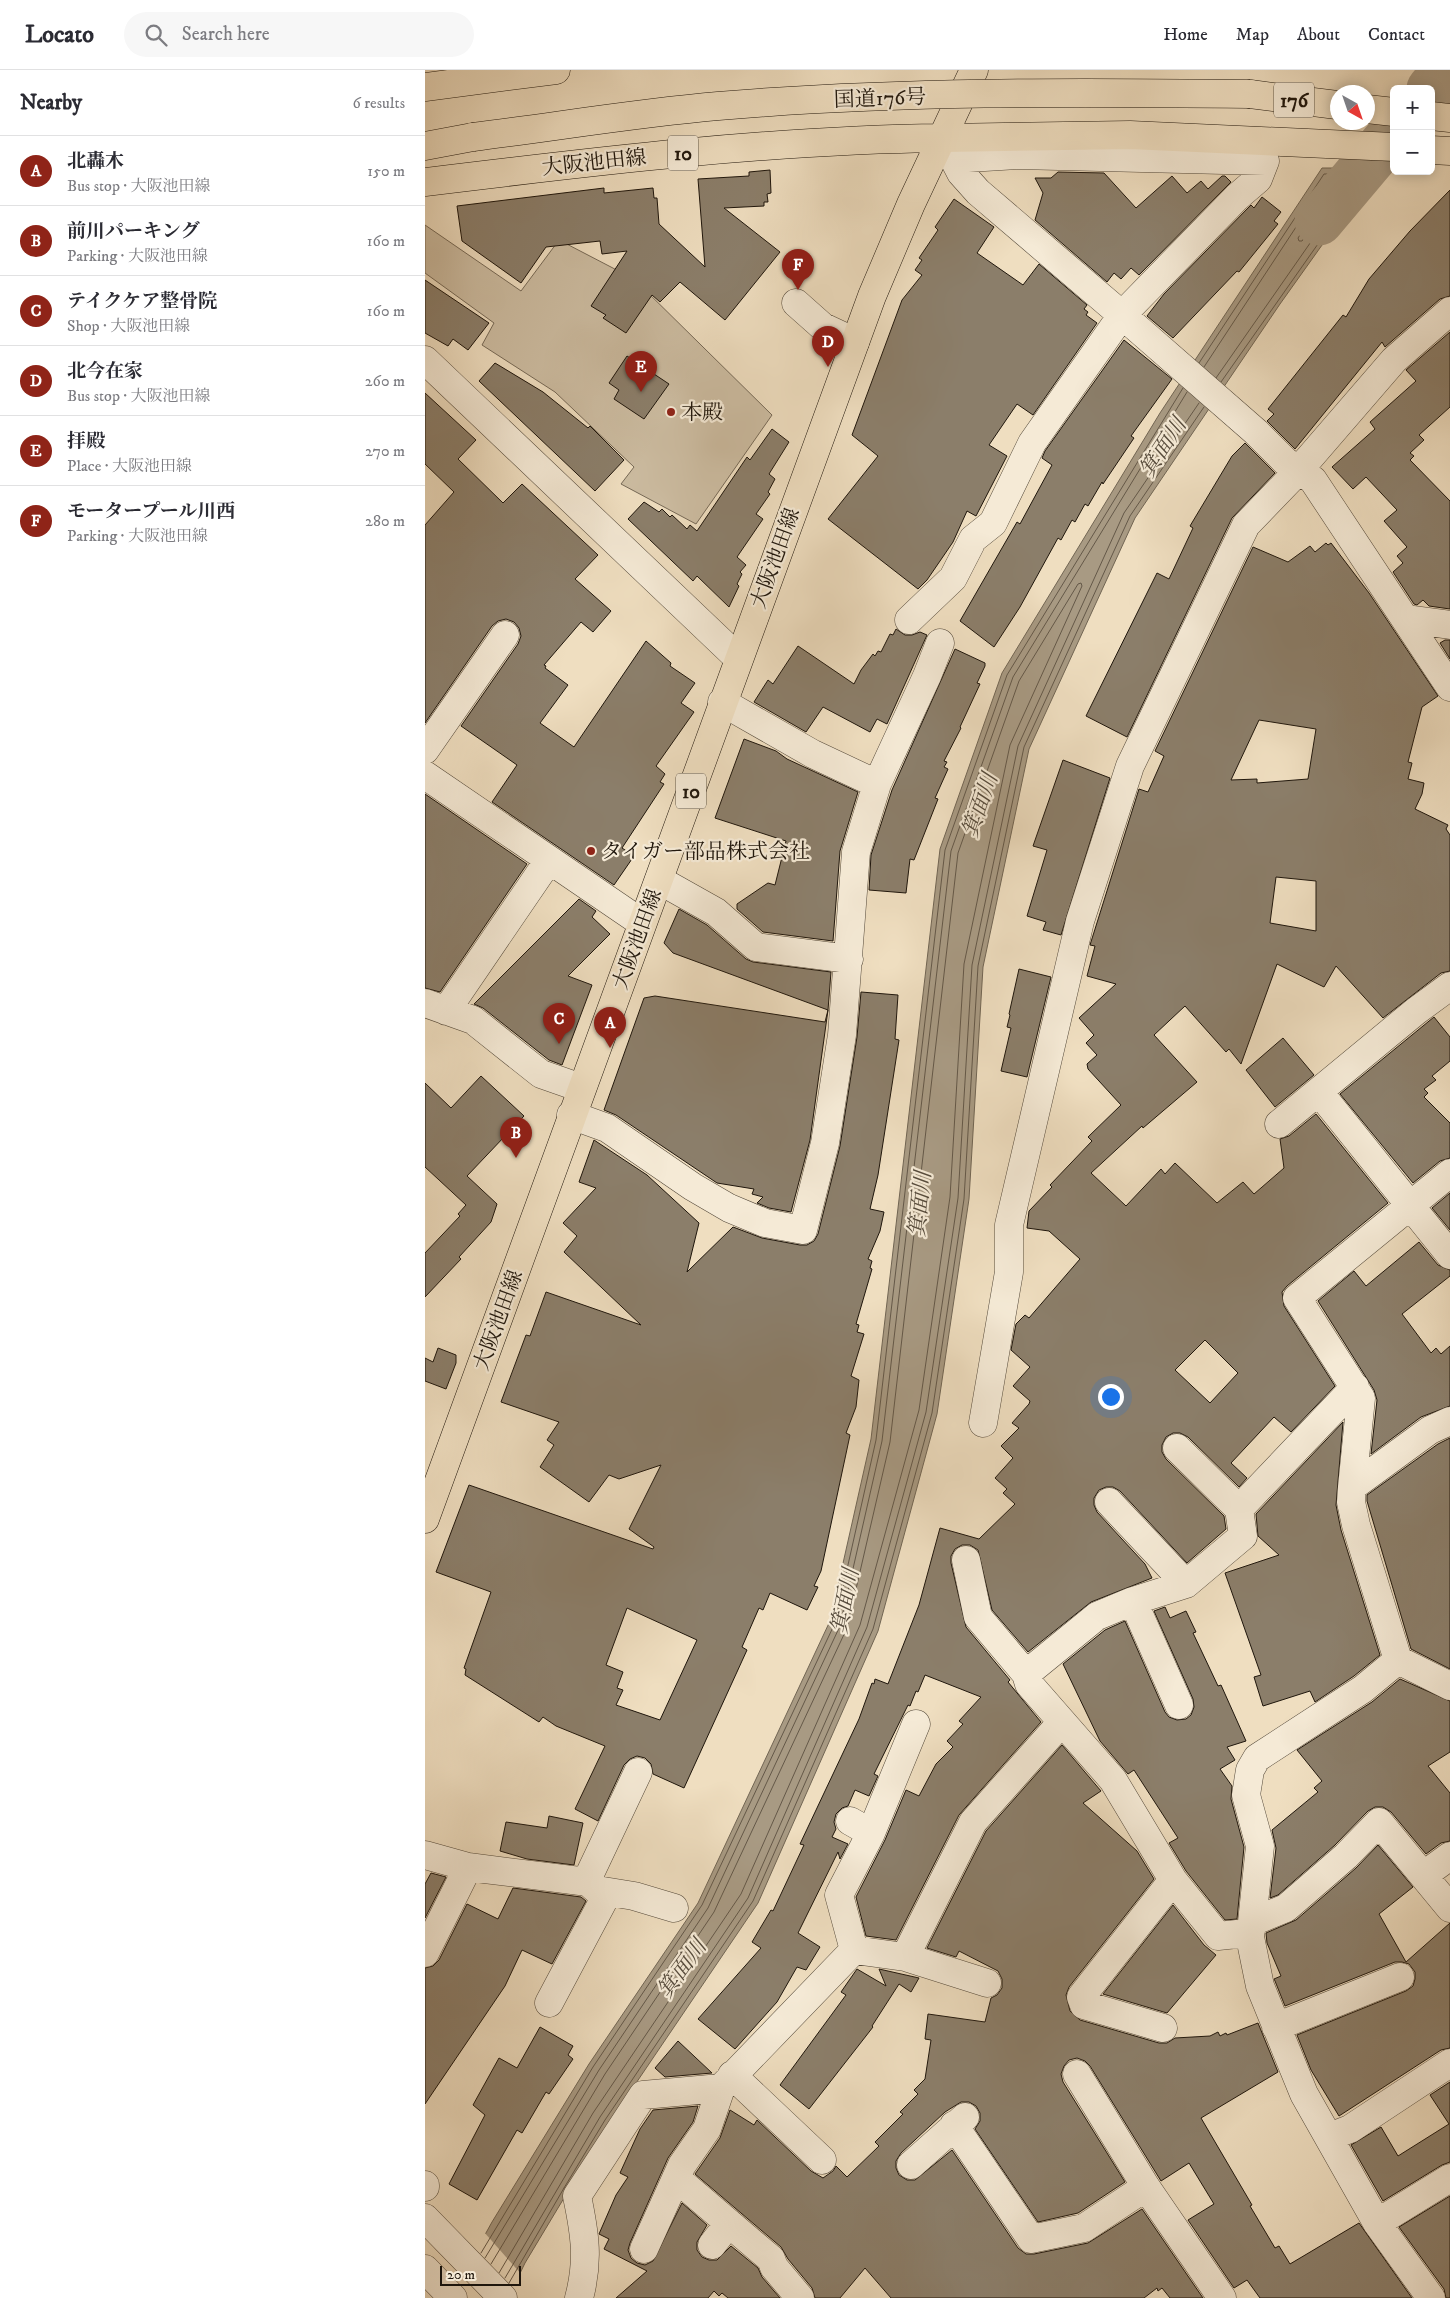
<!DOCTYPE html>
<meta charset="utf-8">
<style>
body{margin:0;font-family:"IM FELL DW Pica","Noto Serif JP",serif;background:#f7f7f7;color:#2b2b33}
.controls{position:absolute;right:15px;top:15px;display:grid;overflow:hidden;border-radius:8px;box-shadow:0 2px 12px #0003}
.controls button{width:45px;height:45px;display:grid;place-items:center;padding:0;border:0;border-bottom:1px solid #e1e1e2;background:#fff;color:#2b2b33;font:25px sans-serif}
.compass{position:absolute;left:905px;top:15px;width:45px;height:45px;border-radius:50%;background:#fff;box-shadow:0 2px 12px #0003;rotate:140deg}
.scale{position:absolute;left:15px;bottom:12px;width:81px;box-sizing:border-box;padding-left:5px;border:2px solid #1f160c;border-top:0;font-size:14px;line-height:18px;white-space:nowrap;color:#1f160c;-webkit-text-stroke:4px #f5ead6;paint-order:stroke}
.you{position:absolute;left:685px;top:1326px;width:18px;height:18px;margin:-12px;border:4px solid #fff;border-radius:50%;background:#1a73e8;box-shadow:0 0 0 8px #1a73e833}
.badge{display:grid;place-items:center;width:32px;height:32px;border-radius:50%;background:#8f2418;color:#fff;font-size:16px;font-weight:700}
.pin{position:absolute;translate:-50% -41px;filter:drop-shadow(0 1px 2px #0008)}
.pin::after{content:'';position:absolute;top:26px;width:18px;height:15px;background:inherit;clip-path:polygon(0 0,100% 0,50% 100%)}
.list{margin:0;padding:0;list-style:none}
h2{display:flex;justify-content:space-between;align-items:center;height:65px;margin:0;padding:0 20px;font-size:21px}
h2 small{font-size:16px;font-weight:400;color:#7c7c81}
.list li{display:grid;grid-template-columns:32px 1fr auto;gap:15px;align-items:center;box-sizing:border-box;height:70px;padding:0 20px;border-top:1px solid #e1e1e2}
.list b{display:block;font-size:19px;white-space:nowrap}
.list p{margin:0;font-size:16px;white-space:nowrap;color:#7c7c81}
.list em{font-size:16px;font-style:normal;color:#7c7c81}
.icon{flex:none;width:28px;height:28px;fill:none;stroke:currentColor;stroke-width:2;stroke-linecap:round;stroke-linejoin:round}
.map{position:relative;flex:none;width:1025px;height:2228px;overflow:hidden}
header{display:flex;align-items:center;gap:30px;box-sizing:border-box;height:70px;padding:0 25px;background:#fff;border-bottom:1px solid #e1e1e2}
header strong{font-size:24px}
nav{display:flex;gap:28px;margin-inline-start:auto;font-size:18px}
.search{width:350px;height:45px;background:#f7f7f7;display:flex;align-items:center;gap:12px;box-sizing:border-box;padding:0 18px;border-radius:28px;color:#7c7c81;font-size:19px}
main{display:flex}
aside{flex:1;background:#fff}
.map>svg:first-child{display:block}
.green{fill:#ccbca1;stroke:#766956}
.water{fill:#a89a83;stroke:#716553}
.pier{fill:#efdec0}
.lines{fill:none;stroke-linecap:round;stroke-linejoin:round}
.shore{stroke:#645848;stroke-width:1}
.river{stroke:#a89a83;stroke-width:49}
.building{fill:#8b7e6a;stroke:#1f160c;fill-rule:evenodd}
.minor-casing{stroke:#534839;stroke-width:29}
.major-casing{stroke:#1f160c;stroke-width:29}
.highway-casing{stroke:#1f160c;stroke-width:29}
.minor{stroke:#f5ead6;stroke-width:28}
.major{stroke:#efdec0;stroke-width:28}
.highway{stroke:#efdec0;stroke-width:28}
.highway-bridge-casing{stroke:#1f160c;stroke-width:29;stroke-linecap:butt}
.highway-bridge{stroke:#efdec0;stroke-width:28}
.poi-dot{fill:#8f2418;stroke:#f5ead6;stroke-width:2}
.labels{text-anchor:middle;stroke-width:4.5;stroke-linejoin:round;paint-order:stroke}
.shield{fill:#f5ead6;stroke:#5f5649;stroke-width:1}
.shield-label{font-size:20px;font-weight:bold;fill:#1f160c}
.street-label{font-size:21px;fill:#1f160c;stroke:#f5ead6}
.poi-label{font-size:21px;fill:#1f160c;stroke:#f5ead6;text-anchor:start}
.water-label{font-size:22px;font-style:italic;fill:#564b3c;stroke:#f5ead6}
</style>
<header>
<strong>Locato</strong>
<div class="search"><svg class="icon" aria-label="search" viewBox="0 0 24 24"><circle cx="10" cy="10" r="6"/><path d="M15 15l6 6"/></svg>Search here</div>
<nav><a>Home</a><a>Map</a><a>About</a><a>Contact</a></nav>
</header>
<main>
<aside>
<h2>Nearby<small>6 results</small></h2>
<ul class="list">
<li><span class="badge">A</span><div><b>北轟木</b><p>Bus stop · 大阪池田線</p></div><em>150 m</em></li>
<li><span class="badge">B</span><div><b>前川パーキング</b><p>Parking · 大阪池田線</p></div><em>160 m</em></li>
<li><span class="badge">C</span><div><b>テイクケア整骨院</b><p>Shop · 大阪池田線</p></div><em>160 m</em></li>
<li><span class="badge">D</span><div><b>北今在家</b><p>Bus stop · 大阪池田線</p></div><em>260 m</em></li>
<li><span class="badge">E</span><div><b>拝殿</b><p>Place · 大阪池田線</p></div><em>270 m</em></li>
<li><span class="badge">F</span><div><b>モータープール川西</b><p>Parking · 大阪池田線</p></div><em>280 m</em></li>
</ul>
</aside>
<div class="map">
<svg width="1025" height="2228" viewBox="0 0 1025 2228">
<rect width="100%" height="100%" fill="#efdec0"/>
<filter id="stains"><feTurbulence type="fractalNoise" baseFrequency=".004" numOctaves="4"/><feColorMatrix values="0 0 0 0 .2 0 0 0 0 .09 0 0 0 0 .02 0 0 0 .5 -.17"/></filter>
<radialGradient id="worn" r=".72"><stop offset=".6" stop-color="#630" stop-opacity="0"/><stop offset="1" stop-color="#630" stop-opacity=".3"/></radialGradient>
<path class="green" d="M0,155L96,221L134,170L209,209L347,345L271,454L196,414L209,397L130,322L57,275L69,253L0,203Z"/>
<path class="water" d="M897,98H952L855,234L710,448L604,679L558,897L544,1129L512,1344L453,1561L333,1833L184,2053L100,2193L83,2228H25L67,2152L164,1994L273,1833L405,1551L446,1369L515,779L577,603L735,343Z"/>
<path class="pier" d="M59,2162L97,2205L85,2228H23Z"/>
<g class="lines">
<path class="shore" d="M913,117V121L877,171H874L873,168L906,118Z
M774,293L899,104H939L940,107L796,312
M779,297L902,110H927V113L791,308
M139,2118L180,2050L328,1831L448,1559L507,1343L539,1129L553,896L599,677L705,446L779,337
M56,2183L168,1997L277,1835L410,1553L451,1370L520,780L582,605L758,318
M60,2188L174,2000L283,1838L415,1556L457,1371L526,781L588,607L762,322
M66,2194L180,2004L289,1842L422,1558L465,1372L533,783L594,611L653,514L656,513L657,516L585,675L539,894L525,1127L494,1340L435,1555L316,1824L168,2043L74,2203
M80,2208L175,2047L323,1828L442,1557L501,1342L533,1128L547,895L593,676L699,443L774,333
M84,2213L139,2118"/>
<path class="river" d="M1006,19L1022,0
M894,151L969,62"/>
</g>
<path class="building" d="M345,100L346,123L342,124L343,132H339V136L299,138L355,182L300,250L255,212L235,232L227,225L201,263L178,248L181,245L166,236L202,181L177,184L175,171L121,177L96,213L37,171L32,136L179,118V123L228,118L229,128H232L234,154L280,197L273,109L324,106V102Z
M633,102L679,103L711,138L747,106L762,123L776,111L783,119L797,106H800L806,112L714,205L706,198L696,209L689,203L682,212L610,150L618,123L610,108H626Z
M1025,120V226L1015,229L960,277L957,272L870,379L842,351L849,344L843,339L918,245L921,247L944,209L985,161Z
M837,127L856,142L849,151L853,154L814,202L812,201L748,268L722,246L739,224L823,138L826,135L829,138Z
M529,129L569,157L552,183L598,215L614,194L662,235L659,239L663,242L661,245L672,253L608,345L592,334L564,375L582,386L551,446L542,441L528,472L502,510L493,519L403,449L453,386L427,365L477,230L497,205L490,200L497,190L494,188L513,160L510,157Z
M0,210L64,253L43,280L28,269L23,276L0,263Z
M1025,262V337L994,365L999,370L985,383L989,386L985,390L1025,431V539L1004,536L998,530L992,535L989,534L968,502L978,493L972,486L982,477L959,451L972,440L941,407L928,419L907,397L950,359L945,352L991,311L981,300Z
M699,270L747,309L706,366L709,368L678,414L677,412L663,436L660,434L650,452L647,450L636,470L633,468L595,537L569,577L535,551L592,452L595,454L627,395L617,388L620,381Z
M202,286L244,314L219,349L189,329L194,320L184,313Z
M70,293L118,322L163,358L165,356L199,390L170,421L54,311Z
M0,323L51,370L33,389L78,433L97,414L173,485L150,509L186,541L168,562L156,552L119,595L121,596L120,598L143,615L115,653L149,677L221,571L246,593L245,596L270,613L256,633L269,642L231,696L240,704L235,712L239,714L197,778L209,786L189,815L67,732L92,695L36,656L93,574L96,566L94,558L89,552L81,549L73,551L67,556L0,653V455L29,422L0,394Z
M347,359L364,372L344,404L350,409L343,422L345,424L331,444L338,449L312,487L321,495L315,502L317,504L312,514L314,516L304,537L272,506L268,511L203,449L219,432L234,442L237,439L245,447L247,445L262,459L265,455L272,461L322,387L325,390Z
M820,373L850,403L807,448L702,667L661,646L732,503L744,509L768,458L765,456L807,386Z
M901,473L903,475L906,473L944,523L1013,626L997,637L983,692L987,693L983,709L999,713L997,724L990,739L1023,755L1021,759L1025,765V901L1016,903L958,948L911,896L899,917L852,894L816,994L804,979L801,982L760,936L729,965L772,1012L718,1058L717,1056L666,1103L701,1136L736,1099L740,1104L750,1093L792,1133L818,1112L829,1124L859,1098L855,1069L864,1066L891,1044L963,1133L862,1216L857,1222L859,1236L910,1316L866,1362L849,1347L806,1393L822,1408L814,1417L763,1367L755,1363H748L741,1367L737,1375V1382L741,1389L799,1446L801,1459L762,1493L695,1421L688,1417H681L674,1420L669,1428V1435L672,1442L720,1494L727,1508L666,1532L603,1582L567,1540L553,1480L545,1475H537L530,1479L526,1486V1493L541,1557L585,1610L583,1612L616,1652L534,1745L471,1870L441,1866L431,1827L460,1770L481,1720L494,1726L511,1694L528,1677L522,1671L538,1654L534,1651L556,1627L500,1605L493,1622L491,1621L485,1636L483,1635L449,1704L453,1706L444,1726L430,1720L423,1736L417,1738L411,1744L409,1752L411,1759L407,1767L423,1774L415,1789L413,1782L373,1863L395,1877L381,1900L372,1897L352,1932L310,1979L273,1949L336,1878L327,1872L346,1840L348,1841L379,1775L375,1774L434,1649L447,1613L449,1614L450,1609L463,1614L494,1535L515,1458L554,1469L590,1434L578,1423L582,1419L570,1408L588,1388L576,1376L594,1358L587,1353L604,1334L605,1331L588,1316L605,1297L586,1280L591,1254L600,1245L604,1248L655,1189L624,1161L602,1158L604,1141L627,1117L625,1115L667,1071L663,1067L696,1035L663,999L662,994L672,985L661,973L669,965L654,948L691,914L662,906L670,876L665,875L714,719L723,722L739,686L730,681L828,477L863,492L885,476L890,482ZM834,650L891,659L883,709L832,713V709L806,710ZM851,807L891,811V861L845,853ZM780,1270L813,1303L785,1333L750,1300Z
M471,559L480,565H487L495,562L502,565L462,654L452,649L445,662L398,637L381,662L329,632L343,610L348,614L373,576L429,614L436,600L448,584L450,586L453,581L456,582L465,564L468,565Z
M1020,570H1025V589L1015,573Z
M530,579L560,593V596L552,613L555,614L535,657L536,658L519,691L522,692L519,697L523,699L510,728L513,729L489,790L485,789L481,823L444,820L446,785L467,720Z
M319,669L351,681L362,689L433,722L415,781L408,871L338,862L312,839V834L343,813L350,815L361,771L290,748Z
M638,690L685,708L636,865L618,860L621,852L602,846L622,780L608,776Z
M0,724L102,794L15,922L0,918Z
M154,829L171,841L167,847L185,864L143,906L167,915L137,995L124,990L58,938L49,934Z
M254,839L282,855L321,889L328,892L406,902L403,940L248,883L239,873Z
M594,899L626,907L602,1007L576,1001L586,958L582,957L585,945L584,944Z
M436,922L473,925L470,969L474,970L453,1105L445,1139L459,1142L455,1161L443,1189L447,1191L445,1198L447,1199L431,1254L434,1255L432,1262L439,1264L426,1306L434,1310L431,1337L421,1363L425,1365L396,1501L389,1516L393,1517L382,1540L345,1523L338,1540L334,1538L317,1577L322,1580L259,1718L228,1704L226,1694L220,1688L212,1686L205,1689L199,1695L173,1751L150,1739L180,1676L131,1656L118,1647L114,1652L40,1605L41,1599L39,1598L66,1522L11,1502L44,1415L228,1479L229,1477L204,1459L236,1395L194,1409L184,1405L164,1432L115,1397L129,1375L122,1370L134,1352L76,1332L101,1265L105,1266L121,1222L216,1255L139,1182L152,1166L138,1153L171,1118L154,1112L169,1070L222,1105L274,1153L262,1202L308,1157L337,1168L375,1175H382L389,1171L393,1164L415,1076L432,967ZM202,1538L272,1570L235,1650L191,1635L198,1620L192,1618L198,1602L181,1595Z
M230,926L400,952L403,940L385,1070L366,1142L344,1138L332,1133L338,1127L327,1124L329,1119L292,1113L191,1045L179,1040L219,928Z
M1009,947L1025,967V991L1007,1006L1011,1010L999,1019L1003,1023L999,1027L1025,1053V1088L1015,1091L988,1113L915,1024Z
M858,968L889,1005L850,1037L821,1000Z
M56,1006L99,1046L42,1106L72,1134L66,1152L34,1187L36,1189L0,1227V1183L35,1146L33,1144L41,1135L0,1097V1013L26,1038Z
M1025,1123V1160L1007,1138Z
M994,1172L1013,1195L1025,1200V1206L977,1244L1006,1283L1011,1278L1016,1284L1025,1276V1336L996,1347L946,1384L952,1330L949,1320L893,1231L929,1201L941,1216Z
M13,1278L31,1285V1293L21,1319L0,1311V1288L8,1292Z
M918,1352L911,1435L916,1460L955,1585L929,1606L890,1632L885,1621L838,1636L829,1607L836,1605L800,1503L854,1485L833,1466L831,1444Z
M1025,1368V1599L986,1579L942,1431V1425L1013,1374Z
M740,1537L745,1548L761,1541L771,1562L768,1563L793,1616L796,1615L821,1671L802,1677L810,1690L795,1699L807,1716L806,1729L819,1777L812,1849L800,1850L761,1801L744,1773L753,1768L709,1700L703,1704L675,1671L638,1594L680,1560L700,1551L740,1642L744,1647L752,1650L761,1649L766,1645L769,1637L768,1629L729,1541Z
M975,1609L1025,1631V1682L1003,1696L1025,1723V1771L1016,1773L1001,1784L966,1742L958,1737H950L943,1741L910,1775L853,1825L845,1828L851,1778L847,1760L893,1722L889,1718L897,1711L872,1680L947,1632Z
M637,1675L676,1721L658,1733L712,1781L729,1809L644,1917L641,1925L645,1941L655,1950L734,1973H742L750,1968L785,1966L793,1962L795,1966L801,1963L802,1965L833,1953L853,2002L776,2048L827,2135L825,2136L850,2178L854,2176L865,2194L934,2153L987,2228H835L822,2210L809,2218L763,2150L789,2134L764,2093L736,2111L665,1996L660,1991L652,1988L644,1990L639,1996L636,2004L638,2012L700,2112L653,2143L613,2152L550,2059L555,2051V2043L551,2036L544,2032H536L520,2042L476,2083L471,2091V2098L474,2105L482,2110H490L527,2080L593,2178L601,2184H609L663,2173L717,2139L778,2228H745L737,2218L733,2221L732,2218L719,2228H466L440,2198L415,2228H390L387,2218L363,2189L356,2177L270,2104L295,2068L305,2040L329,2055L332,2050L386,2101L398,2108L408,2101L411,2096L422,2107L454,2076L450,2072L478,2044L475,2042L493,2024L489,2020L500,2009L506,1970L500,1969L503,1944L560,1952L566,1928L572,1925L577,1918V1909L573,1901L534,1881L531,1887L502,1878L561,1761Z
M124,1746L158,1753L149,1795L102,1789L75,1781L81,1752L122,1758Z
M953,1775L988,1817L954,1844L981,1892L1025,1853V1978L1016,1980L914,2046L886,2000L872,1965L981,1921L988,1916L990,1909V1902L984,1894L977,1892H970L860,1936L850,1911L849,1909L856,1906L842,1873L841,1863L871,1850L931,1798Z
M6,1803L21,1807L0,1848V1814Z
M88,1818L156,1827L161,1831L127,1894L97,1880L80,1916L0,2034V1898L8,1896L14,1890L42,1834L73,1849Z
M748,1835L779,1875L791,1885L742,1943L678,1924Z
M432,1899L461,1916L454,1899L494,1908L486,1922L474,1914L447,1956L448,1957L384,2039L355,2015L421,1925L416,1922Z
M115,1957L148,1976L143,1985L148,1989L124,2024L121,2022L97,2063L92,2060L52,2130L24,2114L60,2045L48,2035L74,1988L92,1998Z
M253,1971L287,2003L240,2007L230,1998Z
M1025,2012V2092L1017,2095L958,2131L926,2075L956,2057L973,2086L1024,2054L1005,2025Z
M273,2036L268,2052L243,2088L205,2173L203,2180L206,2188L212,2193L220,2195L228,2191L257,2133L282,2155L272,2172V2180L277,2187L284,2190H292L306,2176L333,2198L337,2207L355,2228H303L297,2223L294,2226L289,2221L283,2228H191L222,2201L179,2179L184,2169L174,2164L191,2125L203,2107L195,2103L215,2059L228,2040Z
M1025,2126V2228H1021L1019,2219L974,2157Z"/>
<g class="lines">
<defs>
<path id="minor" d="M522,76L536,103L553,122L697,245L831,362L860,391L888,410L1025,617
M371,233L398,257L430,272
M0,290L313,588
M982,549L1025,555
M484,550L528,508L548,469L568,453L607,373L697,245L812,127L833,109L840,91L593,85L543,88L518,68
M0,680L80,565
M0,705L217,853
M452,714L502,606L515,573
M234,810L291,842L331,877L424,889
M0,933L48,950L116,1004L156,1018
M21,941L124,790
M894,1022L1025,1185
M146,1045L182,1058L268,1117L304,1138L340,1153L378,1160L400,1073L417,965L431,782L452,714L388,684L297,632
M854,1054L991,941L1025,916
M1025,1103L872,1228L936,1328L927,1417L926,1432L931,1455L973,1590L1025,1616
M930,1317L814,1439L818,1466L761,1514L708,1531L672,1546L601,1604L604,1614L688,1710L748,1810L793,1866L812,1864L825,1867L835,1916L879,2024L952,2153L1006,2228
M558,1353L584,1202V1155L655,851L705,696L821,455L874,400L969,290L1025,241
M752,1378L814,1439
M927,1417L1005,1360L1025,1351
M684,1432L761,1514
M541,1490L553,1547L601,1604
M708,1531L754,1635
M425,1751L446,1763
M0,1785L43,1797L163,1812L172,1820L209,1826L249,1838
M999,1805L1025,1786
M161,1812L213,1702
M827,1852L835,1776L821,1725L825,1700L832,1688L938,1619L973,1590
M825,1867L827,1852L861,1838L921,1786L954,1752L1025,1838
M429,1880L414,1825L446,1763L491,1654
M0,1883L43,1797
M480,1887L562,1913
M124,1933L183,1822
M851,1957L975,1907
M738,1958L659,1935L656,1927L748,1810
M652,2004L721,2117L797,2228
M307,2005L397,2090
M529,2055L606,2169L659,2158L721,2117
M904,2067L925,2059L1025,1993
M486,2095L540,2047
M251,2108L346,2189L349,2197L375,2228
M0,2115V2117
M0,2148L78,2228
M952,2153L1025,2108
M287,2175L304,2153
M219,2179L257,2095L282,2059L296,2018
M0,2199L28,2228
M154,2228C164,2191 160,2164 152,2126L218,2025L296,2018L429,1880L480,1887L548,1752L636,1653"/>
<path id="major" d="M0,112C172,91 344,70 518,68
M0,1449L447,226L486,134L549,0"/>
<path id="highway" d="M0,17L131,0
M825,24L912,35
M942,39L969,42
M1006,46L1025,48
M518,68L705,65L969,77
M0,76L48,67
M1006,80L1025,81"/>
</defs>
<use href="#minor" class="minor-casing"/>
<use href="#major" class="major-casing"/>
<use href="#highway" class="highway-casing"/>
<use href="#minor" class="minor"/>
<use href="#major" class="major"/>
<use href="#highway" class="highway"/>
<defs>
<path id="highway-bridge" d="M48,67C129,57 211,43 293,36C470,21 648,22 825,24"/>
</defs>
<use href="#highway-bridge" class="highway-bridge-casing"/>
<use href="#highway-bridge" class="highway-bridge"/>
</g>
<g class="poi-dot">
<circle cx="246" cy="342" r="5"/>
<circle cx="166" cy="781" r="5"/>
</g>
<g class="labels">
<g class="shield">
<rect x="849" y="12.5" width="40" height="35" rx="4"/>
<rect x="243" y="65.5" width="30" height="35" rx="4"/>
<rect x="251" y="703.5" width="30" height="35" rx="4"/>
</g>
<g class="shield-label">
<text x="869" y="37">176</text>
<text x="258" y="90">10</text>
<text x="266" y="728">10</text>
</g>
<g class="street-label">
<text transform="translate(455 28) rotate(-2)" y="7">国道176号</text>
<text transform="translate(169 92) rotate(-6)" y="7">大阪池田線</text>
<text transform="translate(350 488) rotate(-70)" y="7">大阪池田線</text>
<text transform="translate(212 869) rotate(-70)" y="7">大阪池田線</text>
<text transform="translate(73 1250) rotate(-70)" y="7">大阪池田線</text>
</g>
<g class="poi-label">
<text x="256" y="349">本殿</text>
<text x="176" y="788">タイガー部品株式会社</text>
</g>
<g class="water-label">
<text transform="translate(737 377) rotate(-57)" y="8">箕面川</text>
<text transform="translate(554 735) rotate(-71)" y="8">箕面川</text>
<text transform="translate(494 1134) rotate(-84)" y="8">箕面川</text>
<text transform="translate(419 1531) rotate(-79)" y="8">箕面川</text>
<text transform="translate(256 1898) rotate(-54)" y="8">箕面川</text>
</g>
</g>
<rect width="100%" height="100%" filter="url(#stains)"/>
<rect width="100%" height="100%" fill="url(#worn)"/>
</svg>
<div class="controls">
<button>+</button>
<button>−</button>
</div>
<svg class="compass" viewBox="-18 -18 36 36"><path d="M0-13l5 13h-10z" fill="#e53935"/><path d="M0 13l5-13h-10z" fill="#7c7c81"/></svg>
<div class="scale">20 m</div>
<div class="you"></div>
<div class="pin badge" style="left:185px;top:978px">A</div>
<div class="pin badge" style="left:91px;top:1088px">B</div>
<div class="pin badge" style="left:134px;top:974px">C</div>
<div class="pin badge" style="left:403px;top:297px">D</div>
<div class="pin badge" style="left:216px;top:322px">E</div>
<div class="pin badge" style="left:373px;top:220px">F</div>
</div>
</main>
